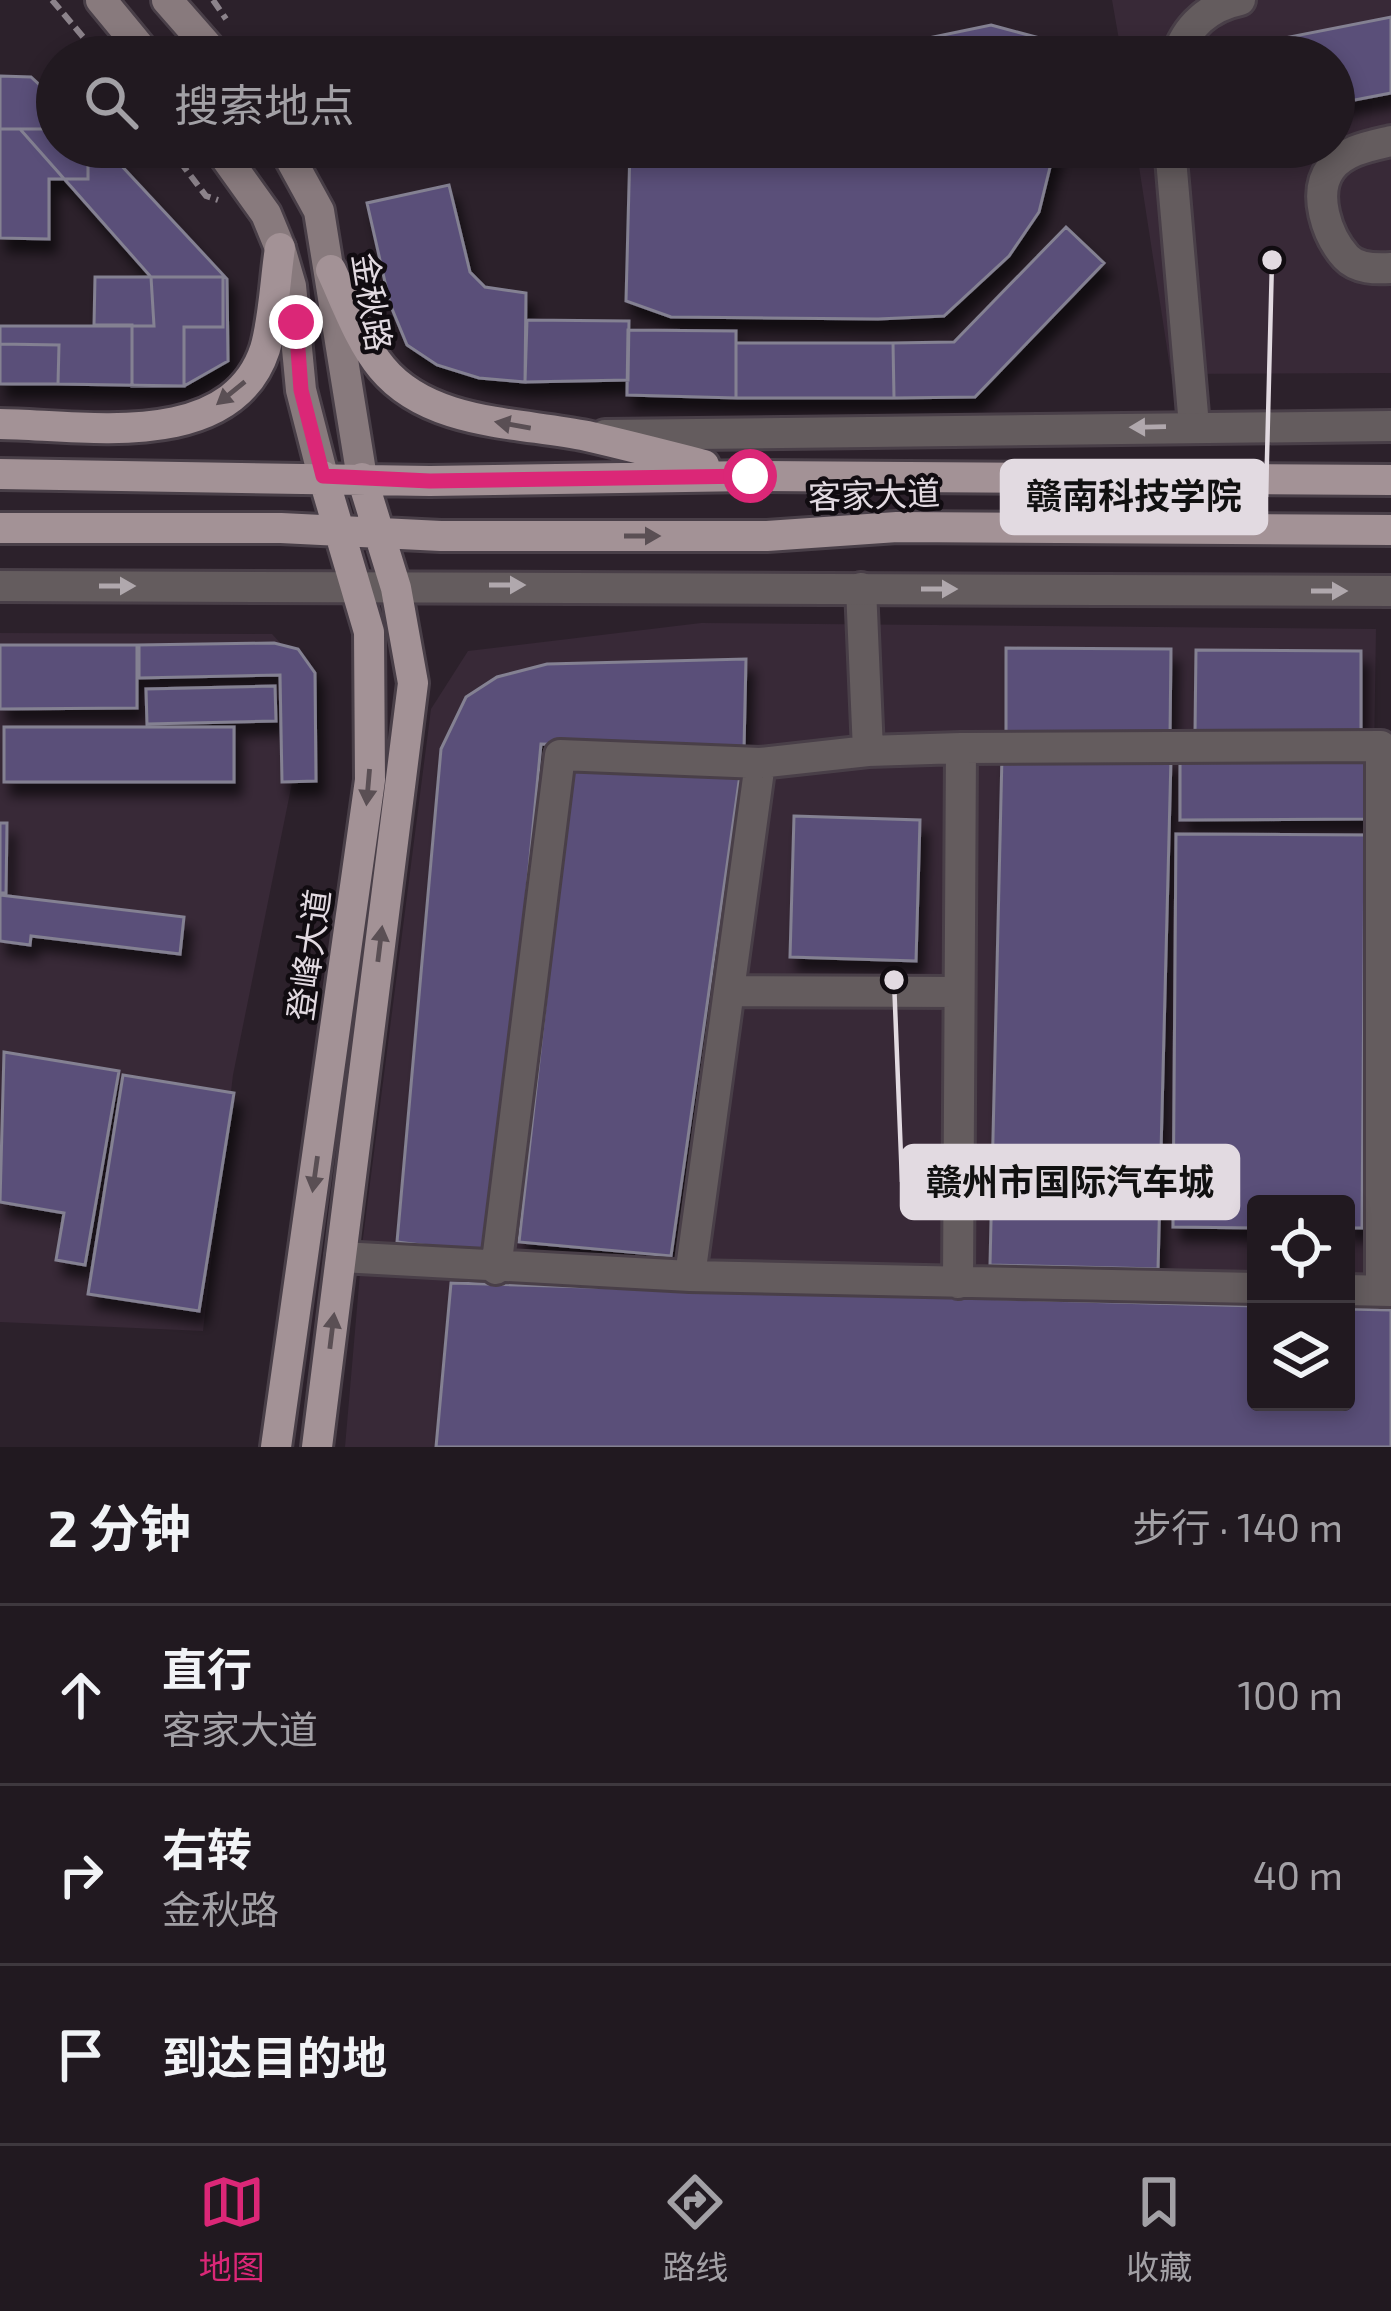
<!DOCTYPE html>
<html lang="zh">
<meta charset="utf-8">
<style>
body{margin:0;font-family:"Exo 2","Noto Sans SC",sans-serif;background:#292229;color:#f1f3f6}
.controls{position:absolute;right:36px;bottom:36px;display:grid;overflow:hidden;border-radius:12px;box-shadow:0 6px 18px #0003}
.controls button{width:108px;height:108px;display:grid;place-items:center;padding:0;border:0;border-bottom:3px solid #3e383e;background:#211920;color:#f1f3f6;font:60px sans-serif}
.stop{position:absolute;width:36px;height:36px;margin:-27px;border:9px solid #db2777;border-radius:50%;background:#fff}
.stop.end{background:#db2777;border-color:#fff;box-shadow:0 3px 12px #0008}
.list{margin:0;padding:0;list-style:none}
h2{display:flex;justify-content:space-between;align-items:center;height:156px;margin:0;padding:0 48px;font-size:51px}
h2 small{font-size:39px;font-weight:400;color:#a2a0a5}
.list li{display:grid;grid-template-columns:78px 1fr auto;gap:36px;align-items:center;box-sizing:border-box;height:180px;padding:0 48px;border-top:3px solid #3e383e}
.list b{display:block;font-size:45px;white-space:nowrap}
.list p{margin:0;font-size:39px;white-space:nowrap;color:#a2a0a5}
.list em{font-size:39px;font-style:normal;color:#a2a0a5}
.icon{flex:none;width:66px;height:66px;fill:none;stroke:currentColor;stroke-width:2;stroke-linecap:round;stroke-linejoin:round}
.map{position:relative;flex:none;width:1391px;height:1447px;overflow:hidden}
.search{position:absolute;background:#211920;box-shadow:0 6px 18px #0003;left:36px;right:36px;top:36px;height:132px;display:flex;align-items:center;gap:30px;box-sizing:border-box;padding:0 42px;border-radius:66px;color:#a2a0a5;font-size:45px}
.sheet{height:696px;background:#211920}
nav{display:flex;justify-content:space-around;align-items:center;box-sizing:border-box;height:168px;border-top:3px solid #3e383e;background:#211920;font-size:33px;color:#a2a0a5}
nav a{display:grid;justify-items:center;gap:6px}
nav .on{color:#db2777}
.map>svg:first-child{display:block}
.built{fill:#382937;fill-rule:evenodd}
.building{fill:#5a5079;stroke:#848192;stroke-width:3;filter:url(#shadow)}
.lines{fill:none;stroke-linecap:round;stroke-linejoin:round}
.minor-casing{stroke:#493f48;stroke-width:36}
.tertiary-casing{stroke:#493f48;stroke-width:36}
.secondary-casing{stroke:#493f48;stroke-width:36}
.primary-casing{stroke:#493f48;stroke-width:36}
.path{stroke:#8c838b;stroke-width:6;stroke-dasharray:12 6;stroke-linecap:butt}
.minor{stroke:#645c5e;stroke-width:30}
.tertiary{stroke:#645c5e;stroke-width:30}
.secondary{stroke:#887a7d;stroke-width:30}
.primary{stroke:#a39296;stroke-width:30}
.oneway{fill:#5a4f54}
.oneway2{fill:#b0a8ad}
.route{stroke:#db2777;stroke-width:15}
.labels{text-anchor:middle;stroke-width:9;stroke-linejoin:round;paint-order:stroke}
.street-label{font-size:33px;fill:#e2dae1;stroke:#110c11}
.leader{fill:none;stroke:#e2dae1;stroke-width:4.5}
.callout-dot{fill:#e2dae1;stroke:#110c11;stroke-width:4.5}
.callout{fill:#e2dae1;stroke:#e2dae1;stroke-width:4.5}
.callout-label{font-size:36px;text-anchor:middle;font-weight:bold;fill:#111}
</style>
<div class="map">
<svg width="1391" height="1447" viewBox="0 0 1391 1447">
<defs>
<filter id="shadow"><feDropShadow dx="7" dy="13" stdDeviation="6" flood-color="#0009"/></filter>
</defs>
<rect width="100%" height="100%" fill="#2c212b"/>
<path class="built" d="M1112,0H1391V373L1171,374L1136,147H1334V57H1122Z
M701,623L1376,629L1374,755L1391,756V1447H345L363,1238L431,709L468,651ZM1256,1204H1346V1402H1256Z
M0,633L272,634L296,660L292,783L233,1075L203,1331L0,1322Z"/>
<path class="building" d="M1391,17V93L1334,104V57H1235L1234,48Z
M991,25L1088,51V57H837Z
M0,76L31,77L57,101V147H104L227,279L228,361L184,386L58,384L59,345L0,344V326H154L151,277L20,129H0Z
M0,129H57V147H88V179H49V239L0,238Z
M630,147H1055L1039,212L1009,256L944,316L878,319L671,317L626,301Z
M449,185L470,272L485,287L526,293L525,382L479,378L437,365L407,345L390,304L367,203Z
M1066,227L1104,263L975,397L894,398L893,343L954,342Z
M95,277H223V327H184V386H132V325H94Z
M527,320L629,321L628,380L525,382Z
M628,330L736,331V398L627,395Z
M736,343H893L894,398H736Z
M0,344L59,345L58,384H0Z
M274,643L298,649L315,673L316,781L282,782L280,675L139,678V645Z
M0,645H137V708L0,709Z
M1006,648L1171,649L1170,735L1006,734Z
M1196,650L1361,651V734L1195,733Z
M746,659L744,748L541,744L492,1254L397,1242L441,749L466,697L497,677L547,664Z
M275,686L276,721L147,724L146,689Z
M4,727H234V782H4Z
M1365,752L1366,819L1180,820V753Z
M1002,755L1171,758L1158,1269L990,1265Z
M572,761L740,775L671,1256L519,1242Z
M794,816L920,820L916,961L790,957Z
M0,823H7L6,893H0Z
M1176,834L1365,835L1362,1228H1346V1204H1256V1228L1173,1227Z
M0,895L184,917L180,954L31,936L30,945L0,941Z
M4,1052L119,1071L85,1265L56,1260L64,1213L0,1202Z
M123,1075L234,1093L199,1311L88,1294Z
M451,1283L1256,1306V1402H1346V1309L1391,1310V1447H436Z"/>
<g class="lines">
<defs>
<path id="minor" d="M1177,57C1186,26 1210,6 1240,0
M1391,141C1370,146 1345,150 1331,168C1312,193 1327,236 1346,257C1357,269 1376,269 1391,268
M1170,147L1194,426
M861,588L868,751L961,748L958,1283
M961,748L1381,746V1291
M729,991L958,992
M341,1257L690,1276L1256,1288
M496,1269L560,755L760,763
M690,1276L760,763L868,751
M1346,1290L1391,1291"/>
<path id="tertiary" d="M605,435L1391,426
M0,586L1391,591"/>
<path id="secondary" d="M101,0L148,57
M167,0L217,57
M218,147L266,214L280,248L291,286L301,390L323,476
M284,147L319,211L362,478"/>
<path id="primary" d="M331,270C346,302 359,340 382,368C430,426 520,422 587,436C626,445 665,455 704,465
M0,424C83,425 231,453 265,349C274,318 275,280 280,248
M0,474L430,481L750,476L1391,480
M0,528H281L441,536H767L897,527L1391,530
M276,1447L370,780L369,632L323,476
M317,1447L413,683L396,588L362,478"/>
</defs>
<use href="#minor" class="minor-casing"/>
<use href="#tertiary" class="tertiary-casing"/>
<use href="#secondary" class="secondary-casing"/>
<use href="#primary" class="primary-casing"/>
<path class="path" d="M52,0L100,57
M213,0L226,19
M169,147L206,196L218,200
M1199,161L1302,150L1309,155"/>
<use href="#minor" class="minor"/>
<use href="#tertiary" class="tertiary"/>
<use href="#secondary" class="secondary"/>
<use href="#primary" class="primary"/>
</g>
<defs><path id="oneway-solid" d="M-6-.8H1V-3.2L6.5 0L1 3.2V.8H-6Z" transform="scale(3)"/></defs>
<g class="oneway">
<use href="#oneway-solid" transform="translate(231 393) rotate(141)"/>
<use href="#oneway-solid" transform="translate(513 425) rotate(-170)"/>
<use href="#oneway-solid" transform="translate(642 536)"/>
<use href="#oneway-solid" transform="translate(368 787) rotate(95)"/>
<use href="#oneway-solid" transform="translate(380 944) rotate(-83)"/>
<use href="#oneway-solid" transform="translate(315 1174) rotate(98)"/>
<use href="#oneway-solid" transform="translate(332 1331) rotate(-83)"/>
</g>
<g class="oneway2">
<use href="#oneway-solid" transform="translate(1148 427) rotate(179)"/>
<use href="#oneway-solid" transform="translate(507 585)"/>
<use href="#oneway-solid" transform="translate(117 586)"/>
<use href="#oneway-solid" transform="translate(939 589)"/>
<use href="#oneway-solid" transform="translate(1329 591)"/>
</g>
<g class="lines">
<path class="route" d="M296,322L301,390L323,476L430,481L750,476"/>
</g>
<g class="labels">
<g class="street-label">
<text transform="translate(372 302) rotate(81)" y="12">金秋路</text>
<text transform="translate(874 495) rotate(-2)" y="12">客家大道</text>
<text transform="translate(309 955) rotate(-82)" y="12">登峰大道</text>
</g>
</g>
<path class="leader" d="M1272 260L1266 497M894 980L902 1182"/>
<g class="callout-dot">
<circle cx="1272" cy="260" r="12"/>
<circle cx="894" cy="980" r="12"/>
</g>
<g class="callout">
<rect x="1002" y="461" width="264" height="72" rx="12"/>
<rect x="902" y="1146" width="336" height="72" rx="12"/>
</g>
<g class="callout-label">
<text x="1134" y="509">赣南科技学院</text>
<text x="1070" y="1195">赣州市国际汽车城</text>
</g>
</svg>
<div class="controls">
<button><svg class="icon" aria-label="locate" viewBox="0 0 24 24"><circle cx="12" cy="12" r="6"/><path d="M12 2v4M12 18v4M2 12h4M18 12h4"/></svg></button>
<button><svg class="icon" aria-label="layers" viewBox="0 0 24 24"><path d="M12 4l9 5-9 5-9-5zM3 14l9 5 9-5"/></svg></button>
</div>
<div class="stop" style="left:750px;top:476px"></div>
<div class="stop end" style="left:296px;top:322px"></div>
<div class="search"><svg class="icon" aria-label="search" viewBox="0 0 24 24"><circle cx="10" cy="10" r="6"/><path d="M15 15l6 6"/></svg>搜索地点</div>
</div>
<section class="sheet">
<h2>2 分钟<small>步行 · 140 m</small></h2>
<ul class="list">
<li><svg class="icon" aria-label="ahead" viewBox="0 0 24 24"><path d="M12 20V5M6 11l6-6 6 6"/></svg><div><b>直行</b><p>客家大道</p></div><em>100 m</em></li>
<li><svg class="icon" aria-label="right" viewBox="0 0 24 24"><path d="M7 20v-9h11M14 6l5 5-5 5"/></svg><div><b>右转</b><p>金秋路</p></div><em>40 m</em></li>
<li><svg class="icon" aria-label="arrive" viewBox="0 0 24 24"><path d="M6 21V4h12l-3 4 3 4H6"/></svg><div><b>到达目的地</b></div></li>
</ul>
</section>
<nav>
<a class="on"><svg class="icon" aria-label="map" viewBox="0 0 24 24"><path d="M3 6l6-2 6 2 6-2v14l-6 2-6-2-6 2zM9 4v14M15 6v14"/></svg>地图</a>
<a><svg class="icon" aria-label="directions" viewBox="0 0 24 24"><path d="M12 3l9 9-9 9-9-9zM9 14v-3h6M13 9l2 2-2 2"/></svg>路线</a>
<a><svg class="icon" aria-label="saved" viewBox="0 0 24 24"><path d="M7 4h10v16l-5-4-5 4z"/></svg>收藏</a>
</nav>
